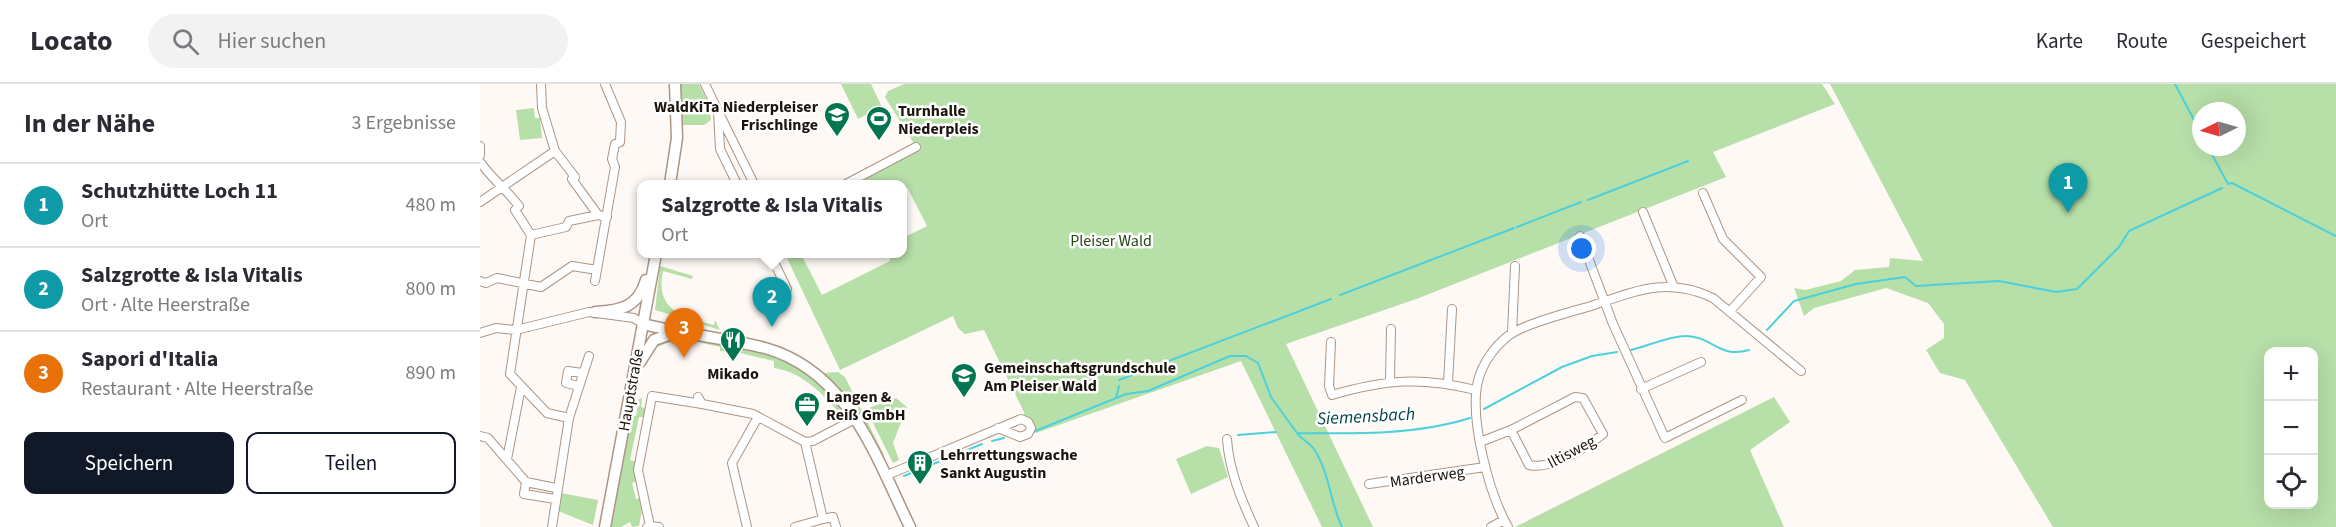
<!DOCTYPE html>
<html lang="de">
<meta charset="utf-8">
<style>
body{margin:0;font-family:"Source Sans 3",sans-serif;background:#f2f2f3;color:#2b2b33}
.controls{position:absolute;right:18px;bottom:18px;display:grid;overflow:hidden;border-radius:12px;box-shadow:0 6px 24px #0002}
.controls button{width:54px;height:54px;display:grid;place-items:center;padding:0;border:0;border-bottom:2px solid #e1e1e2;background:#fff;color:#2b2b33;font:30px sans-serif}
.compass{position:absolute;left:1712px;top:18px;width:54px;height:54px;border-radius:50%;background:#fff;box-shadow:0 6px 24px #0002;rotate:265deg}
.you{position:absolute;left:1102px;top:165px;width:21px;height:21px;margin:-15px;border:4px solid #fff;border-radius:50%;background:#1a73e8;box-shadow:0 0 0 9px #1a73e833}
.badge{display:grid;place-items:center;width:39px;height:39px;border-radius:50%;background:#111827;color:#fff;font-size:20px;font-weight:700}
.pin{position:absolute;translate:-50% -50px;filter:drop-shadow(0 2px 3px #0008)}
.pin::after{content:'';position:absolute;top:32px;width:21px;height:18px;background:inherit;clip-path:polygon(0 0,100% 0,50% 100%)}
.popup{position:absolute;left:157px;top:96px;width:270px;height:78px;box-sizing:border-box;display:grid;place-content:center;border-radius:12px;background:#fff;filter:drop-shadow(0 2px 4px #0005);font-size:20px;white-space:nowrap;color:#7c7c81}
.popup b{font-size:22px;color:#2b2b33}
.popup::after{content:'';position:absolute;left:50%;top:100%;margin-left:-12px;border:12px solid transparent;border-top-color:#fff}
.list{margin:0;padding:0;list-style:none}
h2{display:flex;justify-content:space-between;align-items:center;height:78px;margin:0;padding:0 24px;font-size:26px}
h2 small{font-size:20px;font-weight:400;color:#7c7c81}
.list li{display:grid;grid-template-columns:39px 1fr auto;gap:18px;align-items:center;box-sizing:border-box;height:84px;padding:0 24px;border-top:2px solid #e1e1e2}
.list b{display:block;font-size:22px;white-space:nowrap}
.list p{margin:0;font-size:20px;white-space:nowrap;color:#7c7c81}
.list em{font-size:20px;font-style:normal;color:#7c7c81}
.actions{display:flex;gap:12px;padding:18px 24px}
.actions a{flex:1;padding:14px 0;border:2px solid #111827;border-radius:12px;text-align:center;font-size:21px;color:#111827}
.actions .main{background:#111827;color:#fff}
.icon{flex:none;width:33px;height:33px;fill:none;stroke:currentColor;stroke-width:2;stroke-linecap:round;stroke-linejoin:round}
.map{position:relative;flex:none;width:1856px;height:443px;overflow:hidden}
header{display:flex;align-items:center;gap:36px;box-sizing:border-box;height:84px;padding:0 30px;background:#fff;border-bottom:2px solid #e1e1e2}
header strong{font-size:28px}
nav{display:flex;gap:33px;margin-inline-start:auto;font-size:21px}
.search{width:420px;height:54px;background:#f2f2f3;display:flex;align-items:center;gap:15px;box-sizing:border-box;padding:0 21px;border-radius:33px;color:#7c7c81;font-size:22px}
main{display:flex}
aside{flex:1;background:#fff}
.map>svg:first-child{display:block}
.green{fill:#b7dfa8;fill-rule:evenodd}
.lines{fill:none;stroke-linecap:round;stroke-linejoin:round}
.stream{stroke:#4cd1dc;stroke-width:2}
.street-casing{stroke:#ad9583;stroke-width:10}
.secondary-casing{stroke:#ad9583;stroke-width:13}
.street{stroke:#fff;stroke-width:8}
.secondary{stroke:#fff;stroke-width:10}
.labels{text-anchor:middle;stroke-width:5;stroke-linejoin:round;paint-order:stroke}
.poi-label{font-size:16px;font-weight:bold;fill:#1c140d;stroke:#fff;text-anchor:start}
.park-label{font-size:16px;fill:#254716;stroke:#fff}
.street-label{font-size:16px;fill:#1c140d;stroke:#fff}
.water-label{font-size:18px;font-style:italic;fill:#044348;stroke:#fff}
</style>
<header>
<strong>Locato</strong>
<div class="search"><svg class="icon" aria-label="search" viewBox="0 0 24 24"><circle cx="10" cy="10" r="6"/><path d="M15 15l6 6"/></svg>Hier suchen</div>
<nav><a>Karte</a><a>Route</a><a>Gespeichert</a></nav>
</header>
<main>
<aside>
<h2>In der Nähe<small>3 Ergebnisse</small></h2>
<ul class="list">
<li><span class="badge" style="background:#0f9aa8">1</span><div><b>Schutzhütte Loch 11</b><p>Ort</p></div><em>480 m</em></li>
<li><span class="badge" style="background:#0f9aa8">2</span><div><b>Salzgrotte &amp; Isla Vitalis</b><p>Ort · Alte Heerstraße</p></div><em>800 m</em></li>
<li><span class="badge" style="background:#e8710a">3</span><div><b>Sapori d'Italia</b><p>Restaurant · Alte Heerstraße</p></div><em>890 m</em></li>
</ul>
<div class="actions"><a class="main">Speichern</a><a>Teilen</a></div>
</aside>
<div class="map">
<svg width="1856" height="443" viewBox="0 0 1856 443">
<rect width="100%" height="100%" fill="#fff9f5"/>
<path class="green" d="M199,0H219L229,21L231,36L224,41H200Z
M361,0H391L402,23L378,35Z
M424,0H1342L1355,20L1233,68L1246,93L939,214L806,260L893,443H842L761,277L556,349L543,335L544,328L504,246L485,250L478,244L473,232L360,286L305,170H321L342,211L410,177L411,170H422L423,154L447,142L427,103L423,105L422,100H366L436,63L405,13L408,7Z
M1350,0H1856V443H1573L1485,296L1460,289L1446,266L1464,254V240L1448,219L1406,204L1334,224L1324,232L1314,204L1325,206L1361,197L1375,186L1409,183L1410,174L1443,177ZM1721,27H1757V63H1721ZM1788,268H1834V420H1788Z
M54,24L55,34H60L62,54L40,56L36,26Z
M180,182L213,192L212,195L183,187C175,226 201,233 234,241L235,236L240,246L175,226Z
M188,254C243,254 346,274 367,333L365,336C346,313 324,288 294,284V277L256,268L240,267V263C220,259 198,252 178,263V259Z
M327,278L344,289L358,288L365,293L404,371L403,375L373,322Z
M1294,313L1310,338L1270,366L1304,443H1035Z
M162,314L161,323L167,325L165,333H159L150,376L156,378L157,397L152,399L156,415L162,414L163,420L159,442L152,443L150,438L141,443H130L152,332H156L159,315Z
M416,314L427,323L413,359L419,376L413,379L386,325Z
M727,362L739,364L748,393L711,410L696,375Z
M81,409L118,416L113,441L78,427Z"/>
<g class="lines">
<path class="stream" d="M1695,0L1721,49
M1728,63L1748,100L1752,99L1856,152
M1108,116L1208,77
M1037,143L1101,118
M860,211L1034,144
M1287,246L1314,217L1376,200L1425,193L1436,202L1519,197L1576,208L1597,205L1639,163L1649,147L1742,104
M1151,266C1168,262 1189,252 1206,252C1232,252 1239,275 1269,266
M639,296L851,215
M636,314L639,302
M1004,325L1082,283L1112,272L1137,268
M553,348L646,310L668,307L750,272H766L778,279L791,313L817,349C874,350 936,351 990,334
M817,349C822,356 830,359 834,365C850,390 850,418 862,443
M758,351L796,348
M512,357L524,354
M424,392L502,360"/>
<defs>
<path id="street" d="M225,0L238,27L240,65L257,100
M240,31L274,100
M0,62V71
M75,67L95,93L92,95L118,131
M0,78C13,96 26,105 39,122L35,126L51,151L30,290L67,329L89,334
M366,100L436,63
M1223,109L1243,155L1281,193L1251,226
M0,118L75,67L62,24L61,0
M1163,128L1193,201
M51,151L86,143L89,137L118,131L127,133
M1100,152L1133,240L1185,354L1262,316
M290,170L307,205
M0,197L6,199L17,194L61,203L92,182L117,186
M115,197L135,83L132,75L135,60L140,58L141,38L125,0
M0,249L16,244L36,246L109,228L154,234L163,240
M1032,249L1035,182
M851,258L849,302L852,311C906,295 942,293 996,306
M910,296L911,245
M968,299L972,225
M99,302L86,299L88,287L102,289
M1161,305L1221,278
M218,313L222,320L273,330L325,358L333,357L377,334
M0,352L8,354L46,398L76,404
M747,355C749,386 761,415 774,443
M325,358L343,435L353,433L356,443
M1000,358L1031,346L1095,313L1103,314L1123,350C1106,364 1071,386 1049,381L1031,346
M27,375L41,303
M405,392L541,335L548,338L551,344L548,350L540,353L518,344
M46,398L44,410L75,415
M889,400L1005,383
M170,442L179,443
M72,443L89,334L109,272
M167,443L170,442L158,386L172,312L222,320
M267,443L252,379L278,333
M315,443L343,435
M1011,443L1024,436
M1028,443C1009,409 989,335 998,297C1002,280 1014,263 1028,252C1045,239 1092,228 1114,221C1158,206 1189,193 1233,214L1321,287"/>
<path id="secondary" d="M190,100L197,54L195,0
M115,228C141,227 158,223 166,196
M163,240C203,250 245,254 285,264C368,287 396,373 430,443
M160,278L174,256L194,249
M125,443L176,170"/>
</defs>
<use href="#street" class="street-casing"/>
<use href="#secondary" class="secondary-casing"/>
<use href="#street" class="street"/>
<use href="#secondary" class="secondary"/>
</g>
<defs>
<symbol id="school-pin" viewBox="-11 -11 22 30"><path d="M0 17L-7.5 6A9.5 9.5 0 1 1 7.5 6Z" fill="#007550" stroke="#fff"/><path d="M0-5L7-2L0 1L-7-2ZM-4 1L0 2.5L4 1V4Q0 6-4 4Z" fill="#fff"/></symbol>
<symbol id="stadium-pin" viewBox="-11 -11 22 30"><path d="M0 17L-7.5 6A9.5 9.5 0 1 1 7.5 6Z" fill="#007550" stroke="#fff"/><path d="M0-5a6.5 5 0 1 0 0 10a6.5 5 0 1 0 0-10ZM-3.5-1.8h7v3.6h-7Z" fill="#fff"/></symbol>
<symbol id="restaurant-pin" viewBox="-11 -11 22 30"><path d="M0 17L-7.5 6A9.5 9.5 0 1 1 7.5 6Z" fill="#007550" stroke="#fff"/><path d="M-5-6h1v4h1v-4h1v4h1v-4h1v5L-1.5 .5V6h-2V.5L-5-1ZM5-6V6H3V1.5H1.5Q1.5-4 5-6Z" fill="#fff"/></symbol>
<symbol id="office-pin" viewBox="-11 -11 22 30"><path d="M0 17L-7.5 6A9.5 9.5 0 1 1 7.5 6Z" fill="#007550" stroke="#fff"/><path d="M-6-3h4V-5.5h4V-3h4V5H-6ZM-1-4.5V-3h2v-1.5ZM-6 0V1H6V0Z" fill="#fff"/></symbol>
<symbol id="building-pin" viewBox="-11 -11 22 30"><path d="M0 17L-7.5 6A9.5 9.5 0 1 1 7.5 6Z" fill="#007550" stroke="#fff"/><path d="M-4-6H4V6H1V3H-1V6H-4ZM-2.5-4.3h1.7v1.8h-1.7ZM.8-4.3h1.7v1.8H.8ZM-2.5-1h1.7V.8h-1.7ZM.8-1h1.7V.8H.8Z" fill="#fff"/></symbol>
</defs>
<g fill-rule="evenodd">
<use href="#school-pin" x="342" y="16" width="30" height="40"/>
<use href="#stadium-pin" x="384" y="20" width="30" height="40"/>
<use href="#restaurant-pin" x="238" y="241" width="30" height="40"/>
<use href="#school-pin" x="469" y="277" width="30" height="40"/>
<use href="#office-pin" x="312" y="306" width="30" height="40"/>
<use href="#building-pin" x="425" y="364" width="30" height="40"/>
</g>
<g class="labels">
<g class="poi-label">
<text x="338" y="28" text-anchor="end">WaldKiTa Niederpleiser<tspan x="338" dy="18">Frischlinge</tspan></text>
<text x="418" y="32">Turnhalle<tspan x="418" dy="18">Niederpleis</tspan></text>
<text x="504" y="289">Gemeinschaftsgrundschule<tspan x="504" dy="18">Am Pleiser Wald</tspan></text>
<text x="253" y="295" text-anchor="middle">Mikado</text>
<text x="346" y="318">Langen &amp;<tspan x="346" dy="18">Reiß GmbH</tspan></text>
<text x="460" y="376">Lehrrettungswache<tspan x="460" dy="18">Sankt Augustin</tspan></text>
</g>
<g class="park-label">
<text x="631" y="162">Pleiser Wald</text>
</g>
<g class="street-label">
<text transform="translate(150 306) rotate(-80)" y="6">Hauptstraße</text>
<text transform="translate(1091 367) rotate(-28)" y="6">Iltisweg</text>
<text transform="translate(947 392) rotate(-8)" y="6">Marderweg</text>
</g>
<g class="water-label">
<text transform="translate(886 332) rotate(-3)" y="6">Siemensbach</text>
</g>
</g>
</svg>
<div class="controls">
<button>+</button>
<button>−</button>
<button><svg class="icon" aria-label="locate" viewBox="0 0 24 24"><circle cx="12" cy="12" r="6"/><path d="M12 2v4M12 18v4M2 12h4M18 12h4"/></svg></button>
</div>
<svg class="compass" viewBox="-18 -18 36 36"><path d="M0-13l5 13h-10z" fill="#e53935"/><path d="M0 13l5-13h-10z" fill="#7c7c81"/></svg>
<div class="you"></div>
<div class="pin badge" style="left:1588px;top:129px;background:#0f9aa8">1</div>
<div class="pin badge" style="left:292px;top:243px;background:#0f9aa8">2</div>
<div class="popup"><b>Salzgrotte &amp; Isla Vitalis</b>Ort</div>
<div class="pin badge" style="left:204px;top:274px;background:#e8710a">3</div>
</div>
</main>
